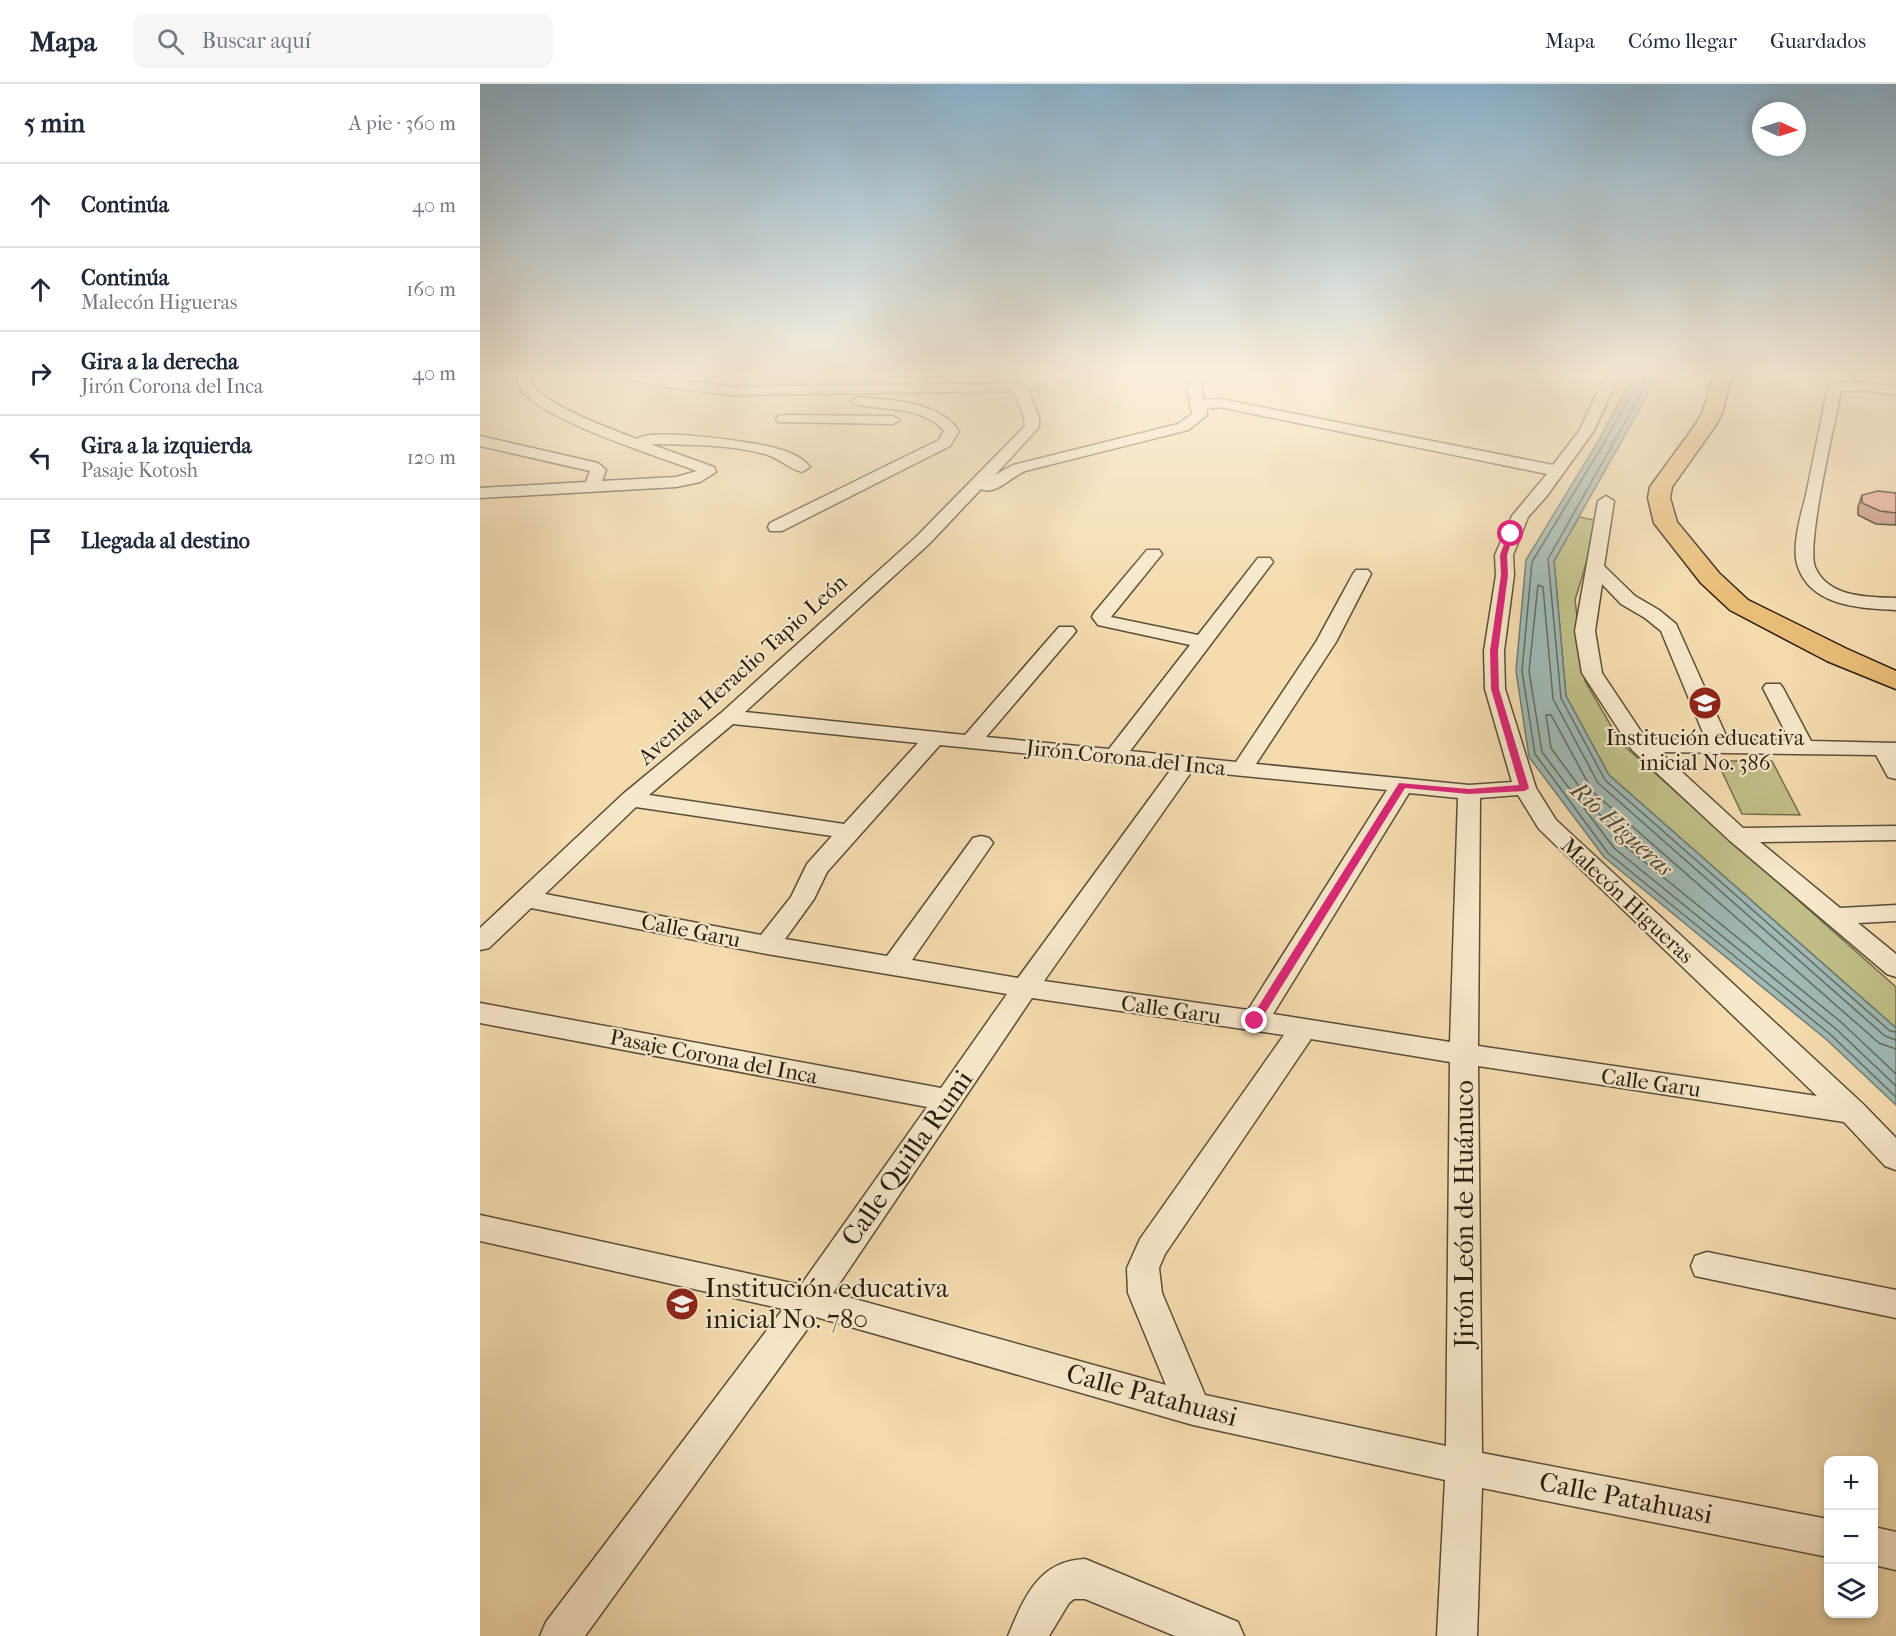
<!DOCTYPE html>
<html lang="es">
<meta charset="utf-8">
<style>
body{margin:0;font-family:"IM FELL French Canon",serif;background:#f6f6f7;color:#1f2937}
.controls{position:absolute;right:18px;bottom:18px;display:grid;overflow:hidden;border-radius:12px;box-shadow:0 3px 9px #0003}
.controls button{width:54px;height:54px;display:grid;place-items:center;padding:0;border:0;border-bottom:2px solid #e0e1e3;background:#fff;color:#1f2937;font:30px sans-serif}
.compass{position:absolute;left:1272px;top:18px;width:54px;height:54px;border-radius:50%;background:#fff;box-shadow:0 3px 9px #0003;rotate:94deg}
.stop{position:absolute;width:18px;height:18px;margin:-14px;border:4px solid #db2777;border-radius:50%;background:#fff}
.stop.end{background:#db2777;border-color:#fff;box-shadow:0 2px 6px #0008}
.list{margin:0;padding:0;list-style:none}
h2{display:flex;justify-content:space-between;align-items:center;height:78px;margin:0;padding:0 24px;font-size:26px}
h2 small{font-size:20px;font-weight:400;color:#747a83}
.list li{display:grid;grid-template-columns:39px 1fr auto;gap:18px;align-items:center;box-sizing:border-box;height:84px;padding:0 24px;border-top:2px solid #e0e1e3}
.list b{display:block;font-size:22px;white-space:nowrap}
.list p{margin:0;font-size:20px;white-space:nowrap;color:#747a83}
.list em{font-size:20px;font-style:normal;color:#747a83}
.icon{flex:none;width:33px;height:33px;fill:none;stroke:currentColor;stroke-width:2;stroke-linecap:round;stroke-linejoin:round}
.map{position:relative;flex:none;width:1416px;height:1552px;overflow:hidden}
header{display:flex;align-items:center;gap:36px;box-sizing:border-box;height:84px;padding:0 30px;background:#fff;border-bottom:2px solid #e0e1e3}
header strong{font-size:28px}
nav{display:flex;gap:33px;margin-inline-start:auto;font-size:21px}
.search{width:420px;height:54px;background:#f6f6f7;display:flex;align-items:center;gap:15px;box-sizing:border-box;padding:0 21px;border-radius:12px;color:#747a83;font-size:22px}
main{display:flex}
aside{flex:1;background:#fff}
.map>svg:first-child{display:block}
.green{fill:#c0bf87;stroke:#746e4c;stroke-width:1.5}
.water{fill:#9fb9b4;stroke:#6f7b72;stroke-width:1.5}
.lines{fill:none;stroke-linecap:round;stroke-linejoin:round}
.shore{stroke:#636b62;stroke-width:1.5}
.stream{stroke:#6f7b72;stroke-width:4.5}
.minor-casing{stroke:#5a4d38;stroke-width:3}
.highway-casing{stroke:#271d10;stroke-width:3}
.minor{fill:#f8e8cb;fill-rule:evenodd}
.highway{fill:#eabe78;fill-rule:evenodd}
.wall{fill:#c6907c;stroke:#271d10;stroke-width:1.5}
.building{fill:#e6a890;stroke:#271d10;stroke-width:1.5}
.route{fill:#db2777}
.labels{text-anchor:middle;stroke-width:4.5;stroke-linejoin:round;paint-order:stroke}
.street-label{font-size:22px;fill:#271d10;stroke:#f8e8cb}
.poi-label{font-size:22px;fill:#271d10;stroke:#f8e8cb}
.water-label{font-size:24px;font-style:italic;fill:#4b4c41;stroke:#f8e8cb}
.near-street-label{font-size:27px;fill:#271d10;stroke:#f8e8cb}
.near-poi-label{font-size:27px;fill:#271d10;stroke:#f8e8cb;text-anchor:start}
</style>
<header>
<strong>Mapa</strong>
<div class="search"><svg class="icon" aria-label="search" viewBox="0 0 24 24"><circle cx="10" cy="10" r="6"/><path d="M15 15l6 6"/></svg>Buscar aquí</div>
<nav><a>Mapa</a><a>Cómo llegar</a><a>Guardados</a></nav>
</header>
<main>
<aside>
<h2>5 min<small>A pie · 360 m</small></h2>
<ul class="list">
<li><svg class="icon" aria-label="ahead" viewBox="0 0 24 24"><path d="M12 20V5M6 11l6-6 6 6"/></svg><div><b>Continúa</b></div><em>40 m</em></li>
<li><svg class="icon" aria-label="ahead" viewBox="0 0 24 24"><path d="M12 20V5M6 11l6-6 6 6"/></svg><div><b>Continúa</b><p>Malecón Higueras</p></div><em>160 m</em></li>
<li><svg class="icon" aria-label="right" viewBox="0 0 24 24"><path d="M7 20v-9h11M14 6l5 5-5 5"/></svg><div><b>Gira a la derecha</b><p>Jirón Corona del Inca</p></div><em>40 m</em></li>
<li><svg class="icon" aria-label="left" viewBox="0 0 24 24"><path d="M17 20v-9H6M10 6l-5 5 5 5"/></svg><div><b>Gira a la izquierda</b><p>Pasaje Kotosh</p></div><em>120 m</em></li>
<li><svg class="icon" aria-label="arrive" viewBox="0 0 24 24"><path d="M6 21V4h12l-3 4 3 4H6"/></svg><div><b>Llegada al destino</b></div></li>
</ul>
</aside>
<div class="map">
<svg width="1416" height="1552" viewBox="0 0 1416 1552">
<rect width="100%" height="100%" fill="#f4dcaf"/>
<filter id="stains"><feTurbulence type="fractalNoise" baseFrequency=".00333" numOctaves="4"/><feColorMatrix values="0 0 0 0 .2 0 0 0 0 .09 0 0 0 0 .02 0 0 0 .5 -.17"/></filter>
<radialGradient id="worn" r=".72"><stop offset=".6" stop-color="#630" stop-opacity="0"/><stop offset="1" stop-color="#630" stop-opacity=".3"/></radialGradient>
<path class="green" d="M1099,433L1119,437L1095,516L1105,597L1141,659L1416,903V944L1129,691L1086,612L1074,477Z
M1237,677H1292L1320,731L1262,730Z"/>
<path class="water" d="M1151,292H1171L1167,312L1074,477L1086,612L1129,691L1416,944V1021L1347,956L1124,773L1049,673L1036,587L1046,476L1119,356L1148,302Z"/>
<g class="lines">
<path class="shore" d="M1158,292L1154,305L1124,359L1052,478L1042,587L1055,670L1128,769L1351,951L1416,1013
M1165,292L1161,310L1068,475L1081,614L1125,696L1410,947L1416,948
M1416,956L1405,952L1118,699L1073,615L1063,503L1058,501L1049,587L1062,668L1134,764L1356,945L1416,1002
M1416,965L1399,959L1113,708L1071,631H1066L1071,664L1140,758L1361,938L1416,990"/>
<path class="stream" d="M1370,292L1388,303"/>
<defs>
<path id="minor" d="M38,292H52C52,294 52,299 53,301C62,320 136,347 157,355C169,343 278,358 298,365C310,368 322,373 330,383L322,388C310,385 300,375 288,371C251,360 209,361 170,360L234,383L236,388L220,398L196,403L0,414V404L106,398L110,387L0,362V352L118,379L126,386L122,397L196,393L217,387C180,373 61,336 41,305C38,301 38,297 38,292Z
M144,292H171L252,303L540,299L553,292H572L548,308L559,333V343L515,391L533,381L698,340L712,330L707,306L714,292H729L722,301L723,316L740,315L1073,381L1099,347L1125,292H1139L1113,348L1066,413L1048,433L1033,471L1034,491L1024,567L1025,605L1056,704L1076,736L1383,1020L1416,1054V1086L1405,1082L1364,1038L998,982L1002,1369L1348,1435V1473L1002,1404L997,1552H957L965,1396L713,1341L336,1233L105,1552H60L66,1538L303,1225L0,1157V1131L321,1201L447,1023L0,939V919L461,1004L527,910L287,870L51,824L9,864L0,866V844L143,710L241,629L437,452L545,342L544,333L534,307L252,311L192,304L146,295ZM740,323L1067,390L1032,432L1015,471L1016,491L1004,567L1005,605L1032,698L989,701L776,680L856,558L891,490L888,486H876L873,490L836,558L756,678L650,667L793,478L790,474H778L718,551L631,533L682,470L679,466H667L614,529L612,533L618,541L710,561L629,665L506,653L593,551L596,547L593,543H579L485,651L265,628L449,460L501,405C515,412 531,393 545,387L708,346L727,331L726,325ZM253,640L438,659L364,740L169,711ZM460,661L692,684L538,894L432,876L513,759L509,754L501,752L493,754L407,872L305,855L334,815L347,788ZM712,687L907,706L768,926L564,897ZM929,709L978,714L970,958L793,930ZM1038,711L1059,745L1337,1012L998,962L1000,714ZM156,723L352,752L327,780L311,813L281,851L65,810ZM552,914L804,951L660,1155L647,1184L648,1209L686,1301L353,1209ZM831,955L970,978L966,1362L725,1311L682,1209L679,1184L685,1170Z
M1355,299H1389L1416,303V311L1389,307H1361C1355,339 1326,460 1335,483C1348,514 1389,513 1416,514V526C1381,524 1332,523 1318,483C1311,464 1321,430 1326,411C1333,375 1341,339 1348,303Z
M378,313C412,317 457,316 479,347L470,362L302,447H290L288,443L290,439L459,356L464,347C443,321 402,327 373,320L371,317Z
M303,331L413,332L420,336L413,340L298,338L296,335L298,332Z
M1126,412L1134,417L1124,482L1155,512L1179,526L1196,540L1248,656L1310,657L1283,604L1286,600H1300L1303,604L1331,657L1416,659V695L1408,693L1396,671L1180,668L1263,744L1416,742V756L1280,758L1360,824L1416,821V837L1378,839L1416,870V893L1407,890L1249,756L1152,666L1102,589L1095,547L1118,417ZM1122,500L1141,520L1165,534L1181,547L1226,656L1166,655L1122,589L1115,547Z
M1227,1168L1416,1206V1234L1215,1192L1211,1182L1215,1172Z
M1394,1443L1416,1448V1486L1394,1481Z
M605,1475L758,1538L764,1552H695L605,1515H594L589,1519L569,1552H528C544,1514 558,1477 605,1475Z"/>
<path id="highway" d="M1233,292H1251L1243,327L1236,341L1192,403L1190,414L1197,438L1239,489L1268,516L1367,565L1416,587V605L1347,577L1250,526L1221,499L1174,439L1168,414L1170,403L1216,340L1223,327Z"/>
</defs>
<use href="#minor" class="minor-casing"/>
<use href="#highway" class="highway-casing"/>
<use href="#minor" class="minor"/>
<use href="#highway" class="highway"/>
</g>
<path class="wall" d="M1416,409V441L1396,440L1378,431V423L1382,411Z"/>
<path class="building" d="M1398,407L1416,409V429L1400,427L1382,419V411Z"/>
<linearGradient id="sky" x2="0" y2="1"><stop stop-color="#8bb6d3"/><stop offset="0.57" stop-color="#faefdb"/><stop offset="1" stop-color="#faefdb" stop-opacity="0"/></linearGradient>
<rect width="1416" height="509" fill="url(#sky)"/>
<path class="route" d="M1028,449L1034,450L1027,471L1028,491L1018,567L1019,605L1049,704L1045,707L989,710L925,704L779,939H771V934L919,699L989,705L1039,701L1011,605L1010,567L1021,491L1020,471Z"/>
<defs>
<symbol id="school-disc" viewBox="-11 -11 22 22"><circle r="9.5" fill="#8f2418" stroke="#f8e8cb"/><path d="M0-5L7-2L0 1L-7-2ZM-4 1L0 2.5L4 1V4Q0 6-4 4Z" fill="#fff"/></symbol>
</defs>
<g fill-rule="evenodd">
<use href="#school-disc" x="1206" y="600" width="38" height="38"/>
<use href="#school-disc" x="183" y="1201" width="38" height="38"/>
</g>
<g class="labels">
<g class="street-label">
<text transform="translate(262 585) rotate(-42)" y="8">Avenida Heraclio Tapio León</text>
<text transform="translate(646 673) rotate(6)" y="8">Jirón Corona del Inca</text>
<text transform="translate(1148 816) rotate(43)" y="8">Malecón Higueras</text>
<text transform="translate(211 846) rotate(11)" y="8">Calle Garu</text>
<text transform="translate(691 925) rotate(8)" y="8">Calle Garu</text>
<text transform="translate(234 972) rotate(11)" y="8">Pasaje Corona del Inca</text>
<text transform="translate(1171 998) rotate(8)" y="8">Calle Garu</text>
</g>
<g class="poi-label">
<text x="1225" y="661">Institución educativa<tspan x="1225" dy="25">inicial No. 386</tspan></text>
</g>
<g class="water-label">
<text transform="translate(1142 745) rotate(42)" y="8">Río Higueras</text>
</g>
<g class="near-street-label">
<text transform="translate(427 1074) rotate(-55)" y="9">Calle Quilla Rumi</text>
<text transform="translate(984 1130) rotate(-90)" y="9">Jirón León de Huánuco</text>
<text transform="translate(672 1311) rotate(15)" y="9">Calle Patahuasi</text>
<text transform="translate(1146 1414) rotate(11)" y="9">Calle Patahuasi</text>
</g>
<g class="near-poi-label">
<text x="225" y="1213">Institución educativa<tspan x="225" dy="31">inicial No. 780</tspan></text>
</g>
</g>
<rect width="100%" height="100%" filter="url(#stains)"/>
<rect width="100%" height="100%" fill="url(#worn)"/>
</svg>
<div class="controls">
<button>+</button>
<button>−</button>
<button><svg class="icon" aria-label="layers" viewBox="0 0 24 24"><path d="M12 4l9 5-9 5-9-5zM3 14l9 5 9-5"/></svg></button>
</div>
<svg class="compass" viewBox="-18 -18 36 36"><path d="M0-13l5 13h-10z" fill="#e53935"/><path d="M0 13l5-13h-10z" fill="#747a83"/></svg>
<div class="stop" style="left:1031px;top:450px"></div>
<div class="stop end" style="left:775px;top:937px"></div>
</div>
</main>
